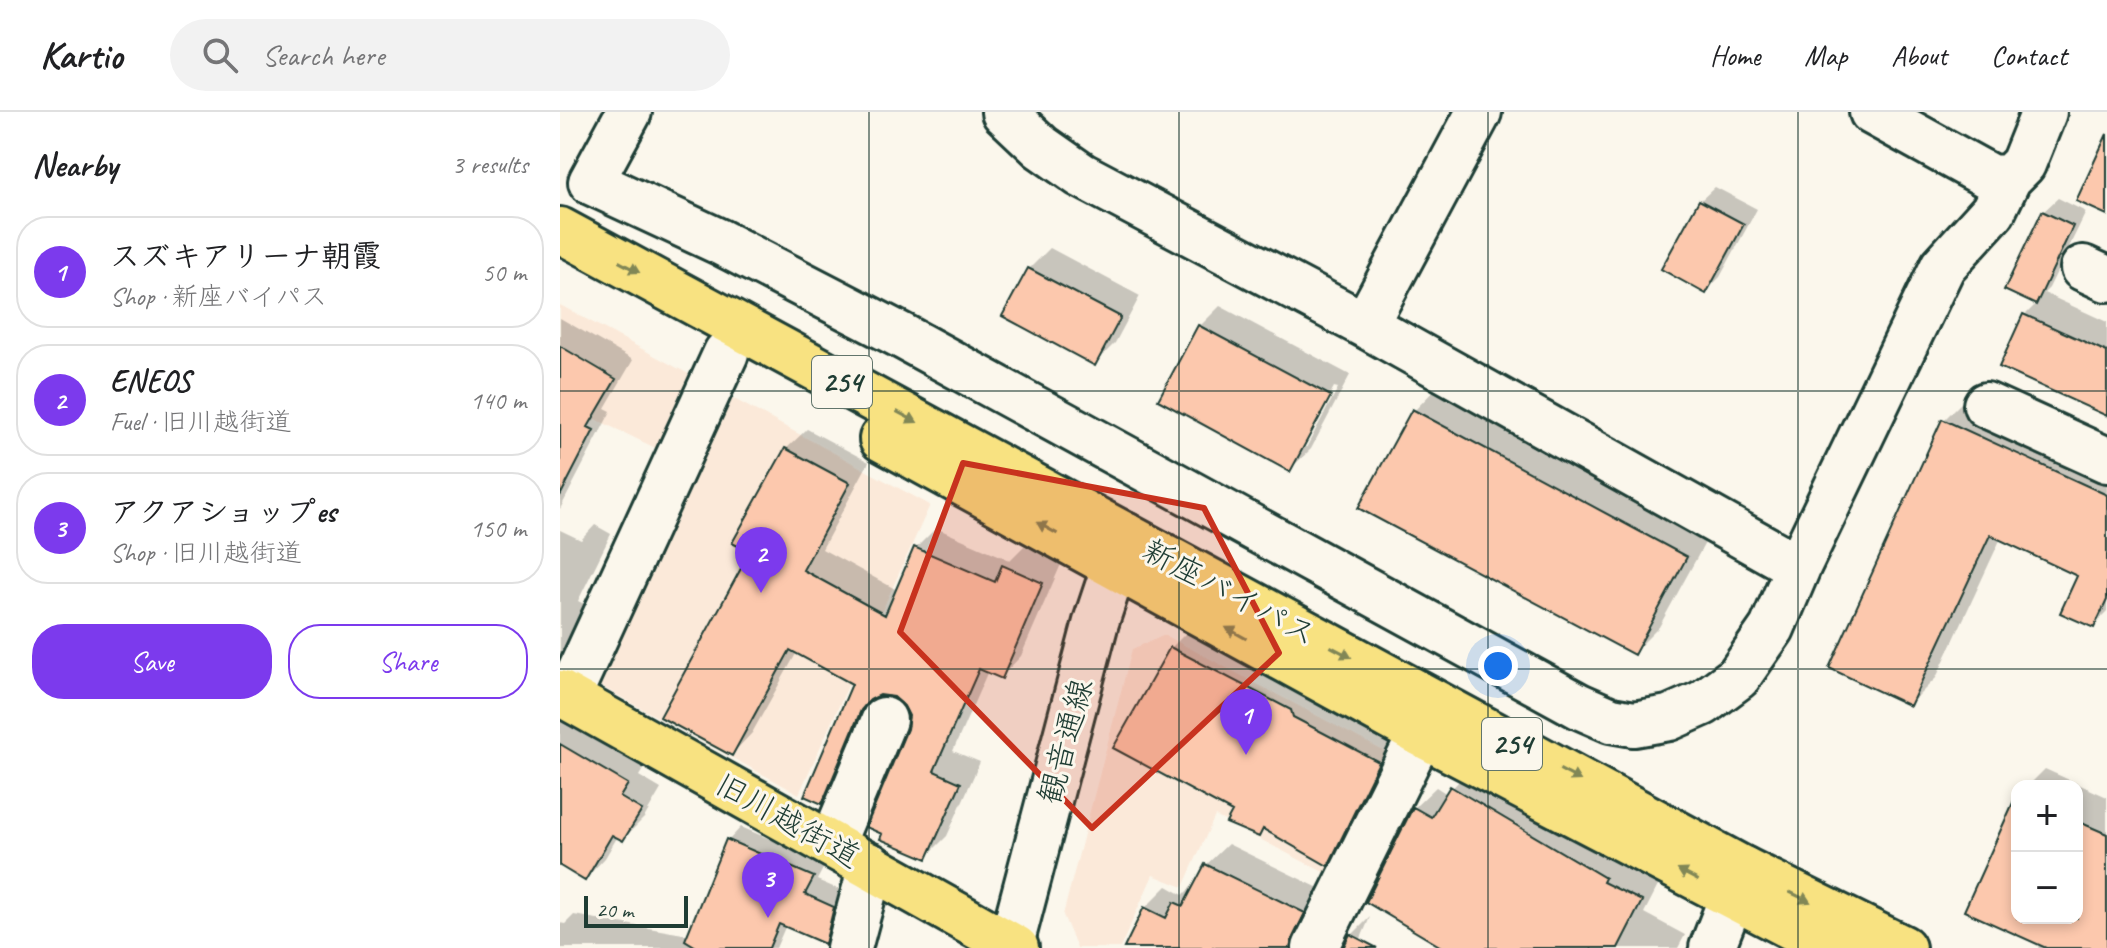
<!DOCTYPE html>
<meta charset="utf-8">
<style>
body{margin:0;font-family:Caveat,"Klee One",sans-serif;background:#f2f2f2;color:#202124}
.controls{position:absolute;right:24px;bottom:24px;display:grid;overflow:hidden;border-radius:16px;box-shadow:0 4px 12px #0003}
.controls button{width:72px;height:72px;display:grid;place-items:center;padding:0;border:0;border-bottom:2px solid #e0e0e0;background:#fff;color:#202124;font:40px sans-serif}
.scale{position:absolute;left:24px;bottom:20px;width:104px;box-sizing:border-box;padding-left:8px;border:4px solid #1f3d34;border-top:0;font-size:22px;line-height:28px;white-space:nowrap;color:#1f3d34;-webkit-text-stroke:6px #fbf7ec;paint-order:stroke}
.you{position:absolute;left:938px;top:554px;width:28px;height:28px;margin:-20px;border:6px solid #fff;border-radius:50%;background:#1a73e8;box-shadow:0 0 0 12px #1a73e833}
.badge{display:grid;place-items:center;width:52px;height:52px;border-radius:50%;background:#7c3aed;color:#fff;font-size:26px;font-weight:700}
.pin{position:absolute;translate:-50% -66px;filter:drop-shadow(0 2px 4px #0008)}
.pin::after{content:'';position:absolute;top:42px;width:28px;height:24px;background:inherit;clip-path:polygon(0 0,100% 0,50% 100%)}
.list{margin:0;padding:0;list-style:none}
h2{display:flex;justify-content:space-between;align-items:center;height:104px;margin:0;padding:0 32px;font-size:34px}
h2 small{font-size:26px;font-weight:400;color:#757577}
.list li{display:grid;grid-template-columns:52px 1fr auto;gap:24px;align-items:center;box-sizing:border-box;height:112px;margin:0 16px 16px;padding:0 16px;border:2px solid #e0e0e0;border-radius:32px}
.list b{display:block;font-size:30px;white-space:nowrap}
.list p{margin:0;font-size:26px;white-space:nowrap;color:#757577}
.list em{font-size:26px;font-style:normal;color:#757577}
.actions{display:flex;gap:16px;padding:24px 32px}
.actions a{flex:1;padding:18px 0;border:2px solid #7c3aed;border-radius:32px;text-align:center;font-size:28px;color:#7c3aed}
.actions .main{background:#7c3aed;color:#fff}
.icon{flex:none;width:44px;height:44px;fill:none;stroke:currentColor;stroke-width:2;stroke-linecap:round;stroke-linejoin:round}
.map{position:relative;flex:none;width:1547px;height:836px;overflow:hidden}
header{display:flex;align-items:center;gap:48px;box-sizing:border-box;height:112px;padding:0 40px;background:#fff;border-bottom:2px solid #e0e0e0}
header strong{font-size:38px}
nav{display:flex;gap:44px;margin-inline-start:auto;font-size:28px}
.search{width:560px;height:72px;background:#f2f2f2;display:flex;align-items:center;gap:20px;box-sizing:border-box;padding:0 28px;border-radius:44px;color:#757577;font-size:30px}
main{display:flex}
aside{flex:1;background:#fff}
.map>svg:first-child{display:block}
.built{fill:#fbe9d9}
.shadow{fill:#0003;fill-rule:evenodd}
.building{fill:#fcc8ad;stroke:#1f3d34;stroke-width:2}
.lines{fill:none;stroke-linecap:round;stroke-linejoin:round}
.minor-casing{stroke:#1f3d34;stroke-width:50}
.major-casing{stroke:#1f3d34;stroke-width:50}
.highway-casing{stroke:#1f3d34;stroke-width:50}
.minor{stroke:#fbf7ec;stroke-width:44}
.major{stroke:#f8e281;stroke-width:44}
.highway{stroke:#f8e281;stroke-width:44}
.oneway{fill:#818757}
.marked{fill:#c8321e;fill-opacity:0.2;stroke:#c8321e;stroke-width:6;stroke-linejoin:round}
.grid{fill:none;stroke:#1f3d34;stroke-width:2;stroke-opacity:0.55}
.labels{text-anchor:middle;stroke-width:6;stroke-linejoin:round;paint-order:stroke}
.shield{fill:#fbf7ec;stroke:#61756b;stroke-width:2}
.shield-label{font-size:30px;font-weight:bold;fill:#1f3d34}
.street-label{font-size:32px;fill:#1f3d34;stroke:#fbf7ec}
</style>
<header>
<strong>Kartio</strong>
<div class="search"><svg class="icon" aria-label="search" viewBox="0 0 24 24"><circle cx="10" cy="10" r="6"/><path d="M15 15l6 6"/></svg>Search here</div>
<nav><a>Home</a><a>Map</a><a>About</a><a>Contact</a></nav>
</header>
<main>
<aside>
<h2>Nearby<small>3 results</small></h2>
<ul class="list">
<li><span class="badge">1</span><div><b>スズキアリーナ朝霞</b><p>Shop · 新座バイパス</p></div><em>50 m</em></li>
<li><span class="badge">2</span><div><b>ENEOS</b><p>Fuel · 旧川越街道</p></div><em>140 m</em></li>
<li><span class="badge">3</span><div><b>アクアショップes</b><p>Shop · 旧川越街道</p></div><em>150 m</em></li>
</ul>
<div class="actions"><a class="main">Save</a><a>Share</a></div>
</aside>
<div class="map">
<svg width="1547" height="836" viewBox="0 0 1547 836">
<rect width="100%" height="100%" fill="#fbf7ec"/>
<filter id="ink" filterUnits="userSpaceOnUse"><feTurbulence type="fractalNoise" baseFrequency=".0125" numOctaves="2"/><feDisplacementMap in="SourceGraphic" scale="16" xChannelSelector="R" yChannelSelector="G"/><feConvolveMatrix kernelMatrix="1 2 1 2 8 2 1 2 1" color-interpolation-filters="sRGB"/></filter>
<g filter="url(#ink)">
<path class="built" d="M0,193L138,267L108,342L0,290Z
M163,281L370,393L239,682L31,569Z
M605,523L829,642L775,766L655,704L623,775L593,763L560,836H517L503,803L572,537Z"/>
<path class="shadow" d="M1155,75L1197,97L1160,165L1146,179L1140,89Z
M1498,86L1526,100L1489,176L1484,181L1547,210V302L1441,254L1465,203L1477,191L1483,100Z
M490,136L580,184L555,231L534,252L469,157Z
M660,194L790,263L751,337L730,357L640,214ZM774,275L778,276L746,336H741Z
M0,206L73,248L45,296L51,299L0,397Z
M879,273L1152,418L1099,515L1073,541L854,299Z
M1410,282L1547,345V500L1533,514L1520,463L1441,426L1376,566L1350,592L1272,555L1384,308Z
M247,317L309,350L262,437L337,478L356,436L376,416L450,448L464,434L502,450L461,544L441,565L428,559L393,639L420,650L387,724L366,745L349,618L351,604L345,591L334,583H318L282,669L261,690L295,571L237,540L192,621L172,642L193,440L226,337Z
M35,413L51,422L18,489L30,495L14,530L0,544V418L21,428Z
M637,510L844,624L793,726L767,752L705,716L698,723L674,699L611,536Z
M0,600L87,651L79,664L101,677L84,706L63,727L58,724L45,746L25,767L0,752Z
M913,654L1101,768L1084,801L1125,823L1118,836H886L854,696L876,675L887,682Z
M1485,657L1547,685V836H1478L1480,831L1407,798L1457,687V806H1517V674H1468Z
M181,715L266,751L257,768L287,781L278,816L264,829L226,813L216,836H0V811L5,812L14,803L129,823L168,729Z
M668,732L765,779L764,836H566L585,796L607,774L623,783L637,769L646,753Z
M810,805L797,836H785L791,824Z"/>
<path class="building" d="M1547,22V103L1516,89Z
M1139,88L1184,112L1146,182L1101,157Z
M1482,99L1513,114L1476,193L1444,178Z
M468,156L561,205L535,254L442,204Z
M1463,202L1547,240V304L1439,255Z
M638,213L771,284L730,360L598,288Z
M0,234L56,267L28,315L34,318L0,384Z
M852,297L1127,445L1074,543L798,396Z
M1382,307L1547,383V488L1534,516L1500,501L1517,464L1430,423L1350,594L1269,556Z
M225,336L290,371L243,458L325,503L354,435L435,470L442,453L483,471L442,567L419,557L374,659L401,671L367,747L320,727L322,722L306,715L347,617L349,604L344,594L334,585L320,583L310,588L301,598L262,692L244,684L292,572L230,538L172,644L100,605L190,440L172,431Z
M610,535L731,598L733,605L819,650L768,754L703,717L699,725L666,711L672,700L553,636Z
M0,632L68,672L60,685L82,698L63,729L52,723L25,769L0,754Z
M890,674L1045,766L1043,770L1082,789L1058,836H883L806,790L853,695L871,705Z
M1457,682V806H1517V709L1547,722V836H1486L1404,799Z
M166,727L254,765L245,782L274,795L265,832L219,812L209,836H138L125,828Z
M645,752L745,801L733,825L730,836H564L584,795L606,806L614,790L623,794Z
M790,822L817,836H783Z"/>
<g class="lines">
<defs>
<path id="minor" d="M69,0L31,70L160,130L342,224L1019,594L1051,608L1074,612L1109,606L1143,591L1178,565L1212,516L1238,455L1383,154L1433,99L1449,66
M444,0L481,35L521,63L805,213L1238,455
M1312,0L1430,65L1449,66L1463,52L1484,0
M1523,156L1547,167
M805,213L919,0
M1426,293L1547,348
M8,585L166,241
M272,732L324,608
M289,836L311,754
M450,836L536,510L565,423
M755,836L861,622
M1152,836L1183,757"/>
<path id="major" d="M0,581L456,836"/>
<path id="highway" d="M0,118L1183,757L1343,836
M322,327L861,622L1272,836"/>
</defs>
<use href="#minor" class="minor-casing"/>
<use href="#major" class="major-casing"/>
<use href="#highway" class="highway-casing"/>
<use href="#minor" class="minor"/>
<use href="#major" class="major"/>
<use href="#highway" class="highway"/>
</g>
<defs><path id="oneway-solid" d="M-6-.8H1V-3.2L6.5 0L1 3.2V.8H-6Z" transform="scale(2)"/></defs>
<g class="oneway">
<use href="#oneway-solid" transform="translate(69 155) rotate(28)"/>
<use href="#oneway-solid" transform="translate(347 305) rotate(28)"/>
<use href="#oneway-solid" transform="translate(487 416) rotate(-151)"/>
<use href="#oneway-solid" transform="translate(676 521) rotate(-151)"/>
<use href="#oneway-solid" transform="translate(781 540) rotate(28)"/>
<use href="#oneway-solid" transform="translate(1010 663) rotate(28)"/>
<use href="#oneway-solid" transform="translate(1128 763) rotate(-152)"/>
<use href="#oneway-solid" transform="translate(1240 785) rotate(26)"/>
</g>
</g>
<path class="marked" d="M403,351L644,396L719,541L532,716L340,520Z"/>
<path class="grid" d="M309,0V836M619,0V836M928,0V836M1238,0V836M0,279H1547M0,557H1547"/>
<g class="labels">
<g class="shield">
<rect x="252" y="244" width="60" height="52" rx="6"/>
<rect x="922" y="606" width="60" height="52" rx="6"/>
</g>
<g class="shield-label">
<text x="282" y="280">254</text>
<text x="952" y="642">254</text>
</g>
<g class="street-label">
<text transform="translate(670 480) rotate(28)" y="11">新座バイパス</text>
<text transform="translate(505 629) rotate(-75)" y="11">観音通線</text>
<text transform="translate(228 708) rotate(29)" y="11">旧川越街道</text>
</g>
</g>
</svg>
<div class="controls">
<button>+</button>
<button>−</button>
</div>
<div class="scale">20 m</div>
<div class="you"></div>
<div class="pin badge" style="left:686px;top:643px">1</div>
<div class="pin badge" style="left:201px;top:481px">2</div>
<div class="pin badge" style="left:208px;top:806px">3</div>
</div>
</main>
